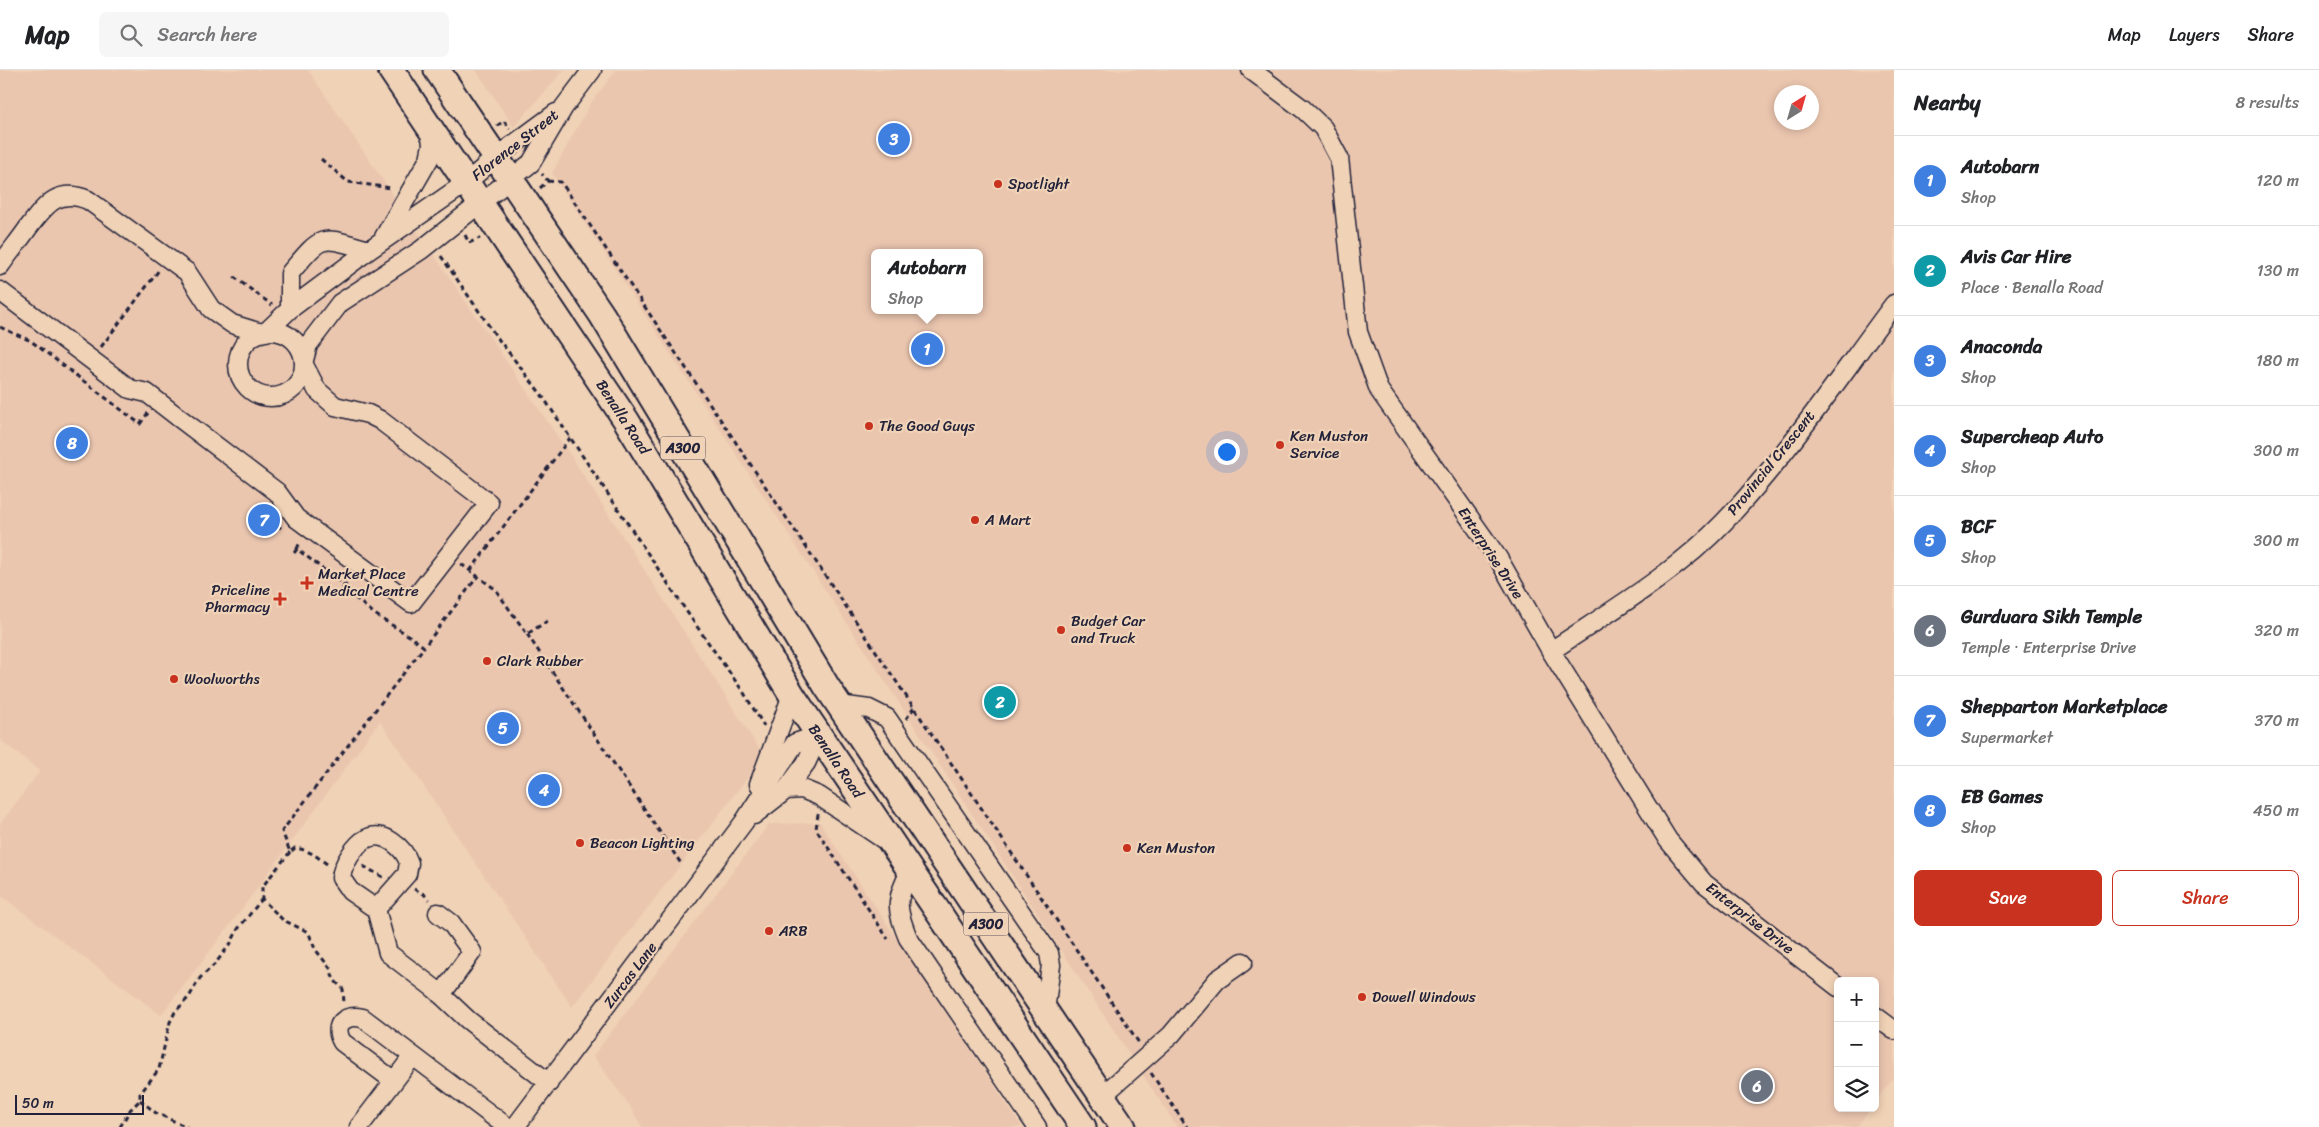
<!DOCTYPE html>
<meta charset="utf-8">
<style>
body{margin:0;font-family:Sriracha,sans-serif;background:#f6f6f6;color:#202124}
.controls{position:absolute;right:15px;bottom:15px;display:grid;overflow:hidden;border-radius:8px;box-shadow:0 2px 8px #0003}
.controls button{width:45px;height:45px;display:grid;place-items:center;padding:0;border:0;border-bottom:1px solid #e0e0e0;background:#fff;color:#202124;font:25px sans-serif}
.compass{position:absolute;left:1774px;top:15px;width:45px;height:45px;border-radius:50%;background:#fff;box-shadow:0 2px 8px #0003;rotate:37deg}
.scale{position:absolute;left:15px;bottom:12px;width:129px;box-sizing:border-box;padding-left:5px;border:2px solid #22223b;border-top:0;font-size:14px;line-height:18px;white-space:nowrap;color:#22223b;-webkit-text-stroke:4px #f0d2b6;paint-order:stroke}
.you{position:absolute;left:1226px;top:381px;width:18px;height:18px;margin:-12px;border:4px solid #fff;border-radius:50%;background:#1a73e8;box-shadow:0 0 0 8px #1a73e833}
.badge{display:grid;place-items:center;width:32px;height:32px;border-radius:50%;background:#c8321e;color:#fff;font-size:16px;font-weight:700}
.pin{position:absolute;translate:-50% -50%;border:2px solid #fff;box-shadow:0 1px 5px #0006}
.popup{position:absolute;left:871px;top:179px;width:112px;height:65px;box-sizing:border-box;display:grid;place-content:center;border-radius:8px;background:#fff;filter:drop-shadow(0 1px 4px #0005);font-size:16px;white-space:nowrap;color:#757577}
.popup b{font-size:19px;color:#202124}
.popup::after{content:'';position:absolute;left:50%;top:100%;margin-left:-10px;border:10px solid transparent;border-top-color:#fff}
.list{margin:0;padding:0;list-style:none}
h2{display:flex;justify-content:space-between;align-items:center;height:65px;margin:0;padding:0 20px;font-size:21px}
h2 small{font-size:16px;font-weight:400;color:#757577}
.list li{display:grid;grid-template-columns:32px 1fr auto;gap:15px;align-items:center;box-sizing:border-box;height:90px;padding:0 20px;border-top:1px solid #e0e0e0}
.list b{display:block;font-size:19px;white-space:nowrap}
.list p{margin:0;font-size:16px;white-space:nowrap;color:#757577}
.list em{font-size:16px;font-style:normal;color:#757577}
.actions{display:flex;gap:10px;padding:15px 20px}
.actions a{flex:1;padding:11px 0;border:1px solid #c8321e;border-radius:8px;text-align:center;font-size:18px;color:#c8321e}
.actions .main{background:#c8321e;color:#fff}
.icon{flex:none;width:28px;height:28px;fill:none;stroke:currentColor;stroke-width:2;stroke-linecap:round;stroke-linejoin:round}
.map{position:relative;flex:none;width:1894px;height:1057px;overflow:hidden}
header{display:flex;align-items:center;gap:30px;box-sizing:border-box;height:70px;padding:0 25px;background:#fff;border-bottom:1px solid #e0e0e0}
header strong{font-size:24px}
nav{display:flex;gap:28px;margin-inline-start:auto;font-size:18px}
.search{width:350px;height:45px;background:#f6f6f6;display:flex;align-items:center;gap:12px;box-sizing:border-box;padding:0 18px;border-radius:8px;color:#757577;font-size:19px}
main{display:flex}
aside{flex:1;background:#fff}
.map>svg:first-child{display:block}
.built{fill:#ebc6af;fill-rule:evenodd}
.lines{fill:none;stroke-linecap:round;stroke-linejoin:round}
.minor-casing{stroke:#22223b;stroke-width:21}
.highway-casing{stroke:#22223b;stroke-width:29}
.path{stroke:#22223b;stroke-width:3;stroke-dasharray:5 4;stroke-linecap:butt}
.minor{stroke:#f0d2b6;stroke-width:18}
.highway{stroke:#f0d2b6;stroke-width:25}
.poi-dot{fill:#c8321e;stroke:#f0d2b6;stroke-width:2}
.labels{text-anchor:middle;stroke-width:4.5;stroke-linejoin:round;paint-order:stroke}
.shield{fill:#f0d2b6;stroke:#605760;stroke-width:1}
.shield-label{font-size:14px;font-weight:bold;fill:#22223b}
.street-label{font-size:15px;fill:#22223b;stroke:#f0d2b6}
.poi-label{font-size:15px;fill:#22223b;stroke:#f0d2b6;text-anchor:start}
</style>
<header>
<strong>Map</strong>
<div class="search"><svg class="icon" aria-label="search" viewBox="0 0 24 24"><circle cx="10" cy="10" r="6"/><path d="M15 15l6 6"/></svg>Search here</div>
<nav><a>Map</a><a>Layers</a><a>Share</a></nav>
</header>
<main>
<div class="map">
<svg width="1894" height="1057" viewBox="0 0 1894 1057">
<rect width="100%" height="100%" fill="#f0d2b6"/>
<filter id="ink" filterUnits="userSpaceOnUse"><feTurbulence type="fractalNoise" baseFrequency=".02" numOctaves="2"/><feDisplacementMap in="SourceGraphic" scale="10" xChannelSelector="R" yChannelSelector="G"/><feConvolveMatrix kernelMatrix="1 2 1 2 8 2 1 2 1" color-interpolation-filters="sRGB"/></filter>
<g filter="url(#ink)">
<path class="built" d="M0,0H308L573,389L764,686L572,937L380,651L236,847L161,945L0,825V754L40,701L0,670Z
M476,0H564L514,57Z
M616,0H1894V1007L1875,1032V911H1838V1038H1871L1857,1057H1177L552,103L590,34ZM1782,22H1812V52H1782ZM874,183H980V240H874Z
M820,753L1022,1057H642L629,1035L593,986L769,754Z"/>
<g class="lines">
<defs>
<path id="minor" d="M1251,0L1303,39L1323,58L1339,88L1358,262L1379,320L1498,488L1551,581L1668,770L1704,813L1838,917
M384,167L429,89L432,75L430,58
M0,196C9,183 19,171 28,158C45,136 57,117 88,130L187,202L211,239L232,254L261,263
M0,221L130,319L147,323L178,347L277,422L296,448L411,533L489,433L380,350L368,344L335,336L317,320L304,295
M290,239V203C324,163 319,166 369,180
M238 294a33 33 0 1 1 66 0a33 33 0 1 1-66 0Z
M266,262L290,239L369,180L466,113L495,88L556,43
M304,290L308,275L340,233L421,180L531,93L564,37L592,0
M1551,581C1609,542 1676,503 1724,452C1786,387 1840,306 1894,234
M839,635L869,639L887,648L1049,883L1051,895L1045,941
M759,714L792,625
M786,720L802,719L819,726L886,771
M754,745L786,720L806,693L819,665
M910,801C896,831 895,836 908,868L1037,1057
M376,839L407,804L409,793C404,778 383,759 366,769C355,774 342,796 341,808L350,821L376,839L388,883L435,919L468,950L549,1013
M438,843L451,853L472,882L441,925
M1875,946L1894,960
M394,1011L342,972C332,954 345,944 363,948L507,1057
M1102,1026L1171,965L1217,910L1243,892
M359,1057L413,986
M515,1057L744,752L795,673L819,665"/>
<path id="highway" d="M391,0L626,350L792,625L1083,1057
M437,0L602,245L827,617L1123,1057"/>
</defs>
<use href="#minor" class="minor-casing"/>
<use href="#highway" class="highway-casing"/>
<path class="path" d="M497,56L504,51L510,59
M321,89L348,112L391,118
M548,111L561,112L1139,973
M540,118L548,111L542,104
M465,165L469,173L480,168
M441,186L496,266L541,324L693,551L744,623L764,656
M234,207L272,235
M0,257L31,271L140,354L148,343
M101,277L159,200
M268,441L275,454L281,458
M297,479L300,472
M294,483L297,479L345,516L350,509
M461,494L495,519L527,564L549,550
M470,501L570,368
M345,516L343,518C358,529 371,543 387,552C401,561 411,566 424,577L478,506
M527,564L682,795
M906,649L914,638
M818,744L816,759L888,869
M290,782L262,817V829L283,850L306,861L310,866L315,879L330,898L334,910L343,919L344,933
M327,794C316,786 309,780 295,778L290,782L282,761L424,577
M363,796L383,807
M414,819L424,824L429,830
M1151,1003L1187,1057
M140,1030L156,1043L187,1057
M120,1057L130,1040L140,1030V1024L159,999L170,952L175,942L189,927L200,908L215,894L231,873L238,859L262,829"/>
<use href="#minor" class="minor"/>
<use href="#highway" class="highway"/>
</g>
</g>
<g class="poi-dot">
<circle cx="998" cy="114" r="5"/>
<circle cx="869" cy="356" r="5"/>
<circle cx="1280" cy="375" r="5"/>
<circle cx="975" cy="450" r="5"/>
<path d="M304.5 505.5h5v5h5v5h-5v5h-5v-5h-5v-5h5z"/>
<path d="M277.5 521.5h5v5h5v5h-5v5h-5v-5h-5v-5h5z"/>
<circle cx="1061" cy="560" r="5"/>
<circle cx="487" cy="591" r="5"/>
<circle cx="174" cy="609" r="5"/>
<circle cx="580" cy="773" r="5"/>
<circle cx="1127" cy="778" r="5"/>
<circle cx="769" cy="861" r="5"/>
<circle cx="1362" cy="927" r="5"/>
</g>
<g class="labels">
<g class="shield">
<rect x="660.5" y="366.5" width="45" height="23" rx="4"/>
<rect x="963.5" y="842.5" width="45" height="23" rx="4"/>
</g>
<g class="shield-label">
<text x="683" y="383">A300</text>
<text x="986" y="859">A300</text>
</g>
<g class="street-label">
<text transform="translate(515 75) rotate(-38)" y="5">Florence Street</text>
<text transform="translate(623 347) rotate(57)" y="5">Benalla Road</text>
<text transform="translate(1771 393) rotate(-51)" y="5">Provincial Crescent</text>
<text transform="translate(1491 483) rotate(57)" y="5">Enterprise Drive</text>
<text transform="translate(836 691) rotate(56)" y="5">Benalla Road</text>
<text transform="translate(1750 848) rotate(38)" y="5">Enterprise Drive</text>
<text transform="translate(630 905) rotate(-53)" y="5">Zurcas Lane</text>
</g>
<g class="poi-label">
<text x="1008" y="119">Spotlight</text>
<text x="879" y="361">The Good Guys</text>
<text x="1290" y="371">Ken Muston<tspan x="1290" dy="17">Service</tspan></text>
<text x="985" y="455">A Mart</text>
<text x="318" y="509">Market Place<tspan x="318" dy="17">Medical Centre</tspan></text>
<text x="270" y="525" text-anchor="end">Priceline<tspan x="270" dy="17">Pharmacy</tspan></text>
<text x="1071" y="556">Budget Car<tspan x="1071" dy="17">and Truck</tspan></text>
<text x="497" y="596">Clark Rubber</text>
<text x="184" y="614">Woolworths</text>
<text x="590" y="778">Beacon Lighting</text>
<text x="1137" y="783">Ken Muston</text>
<text x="779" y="866">ARB</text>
<text x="1372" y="932">Dowell Windows</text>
</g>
</g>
</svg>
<div class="controls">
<button>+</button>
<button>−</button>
<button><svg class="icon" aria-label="layers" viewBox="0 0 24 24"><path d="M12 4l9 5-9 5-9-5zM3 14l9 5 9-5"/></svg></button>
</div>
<svg class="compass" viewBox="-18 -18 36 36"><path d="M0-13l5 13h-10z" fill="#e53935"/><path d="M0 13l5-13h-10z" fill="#757577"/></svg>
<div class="scale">50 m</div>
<div class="you"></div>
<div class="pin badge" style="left:927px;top:279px;background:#3f7fe0">1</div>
<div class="popup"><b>Autobarn</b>Shop</div>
<div class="pin badge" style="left:1000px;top:632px;background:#0f9aa8">2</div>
<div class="pin badge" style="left:894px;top:69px;background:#3f7fe0">3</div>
<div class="pin badge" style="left:544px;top:720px;background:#3f7fe0">4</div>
<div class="pin badge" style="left:503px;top:658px;background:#3f7fe0">5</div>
<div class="pin badge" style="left:1757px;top:1016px;background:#6b7280">6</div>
<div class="pin badge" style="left:264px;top:450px;background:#3f7fe0">7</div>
<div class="pin badge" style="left:72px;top:373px;background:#3f7fe0">8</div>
</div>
<aside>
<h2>Nearby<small>8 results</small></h2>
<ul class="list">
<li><span class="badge" style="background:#3f7fe0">1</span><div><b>Autobarn</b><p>Shop</p></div><em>120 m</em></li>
<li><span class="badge" style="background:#0f9aa8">2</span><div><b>Avis Car Hire</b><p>Place · Benalla Road</p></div><em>130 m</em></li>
<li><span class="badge" style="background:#3f7fe0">3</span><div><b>Anaconda</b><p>Shop</p></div><em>180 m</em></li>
<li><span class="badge" style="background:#3f7fe0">4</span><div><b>Supercheap Auto</b><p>Shop</p></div><em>300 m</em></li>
<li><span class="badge" style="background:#3f7fe0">5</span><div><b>BCF</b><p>Shop</p></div><em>300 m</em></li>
<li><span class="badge" style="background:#6b7280">6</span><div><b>Gurduara Sikh Temple</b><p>Temple · Enterprise Drive</p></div><em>320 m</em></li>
<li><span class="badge" style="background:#3f7fe0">7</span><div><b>Shepparton Marketplace</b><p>Supermarket</p></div><em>370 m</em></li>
<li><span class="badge" style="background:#3f7fe0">8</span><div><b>EB Games</b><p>Shop</p></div><em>450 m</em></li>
</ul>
<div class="actions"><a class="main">Save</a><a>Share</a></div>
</aside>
</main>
